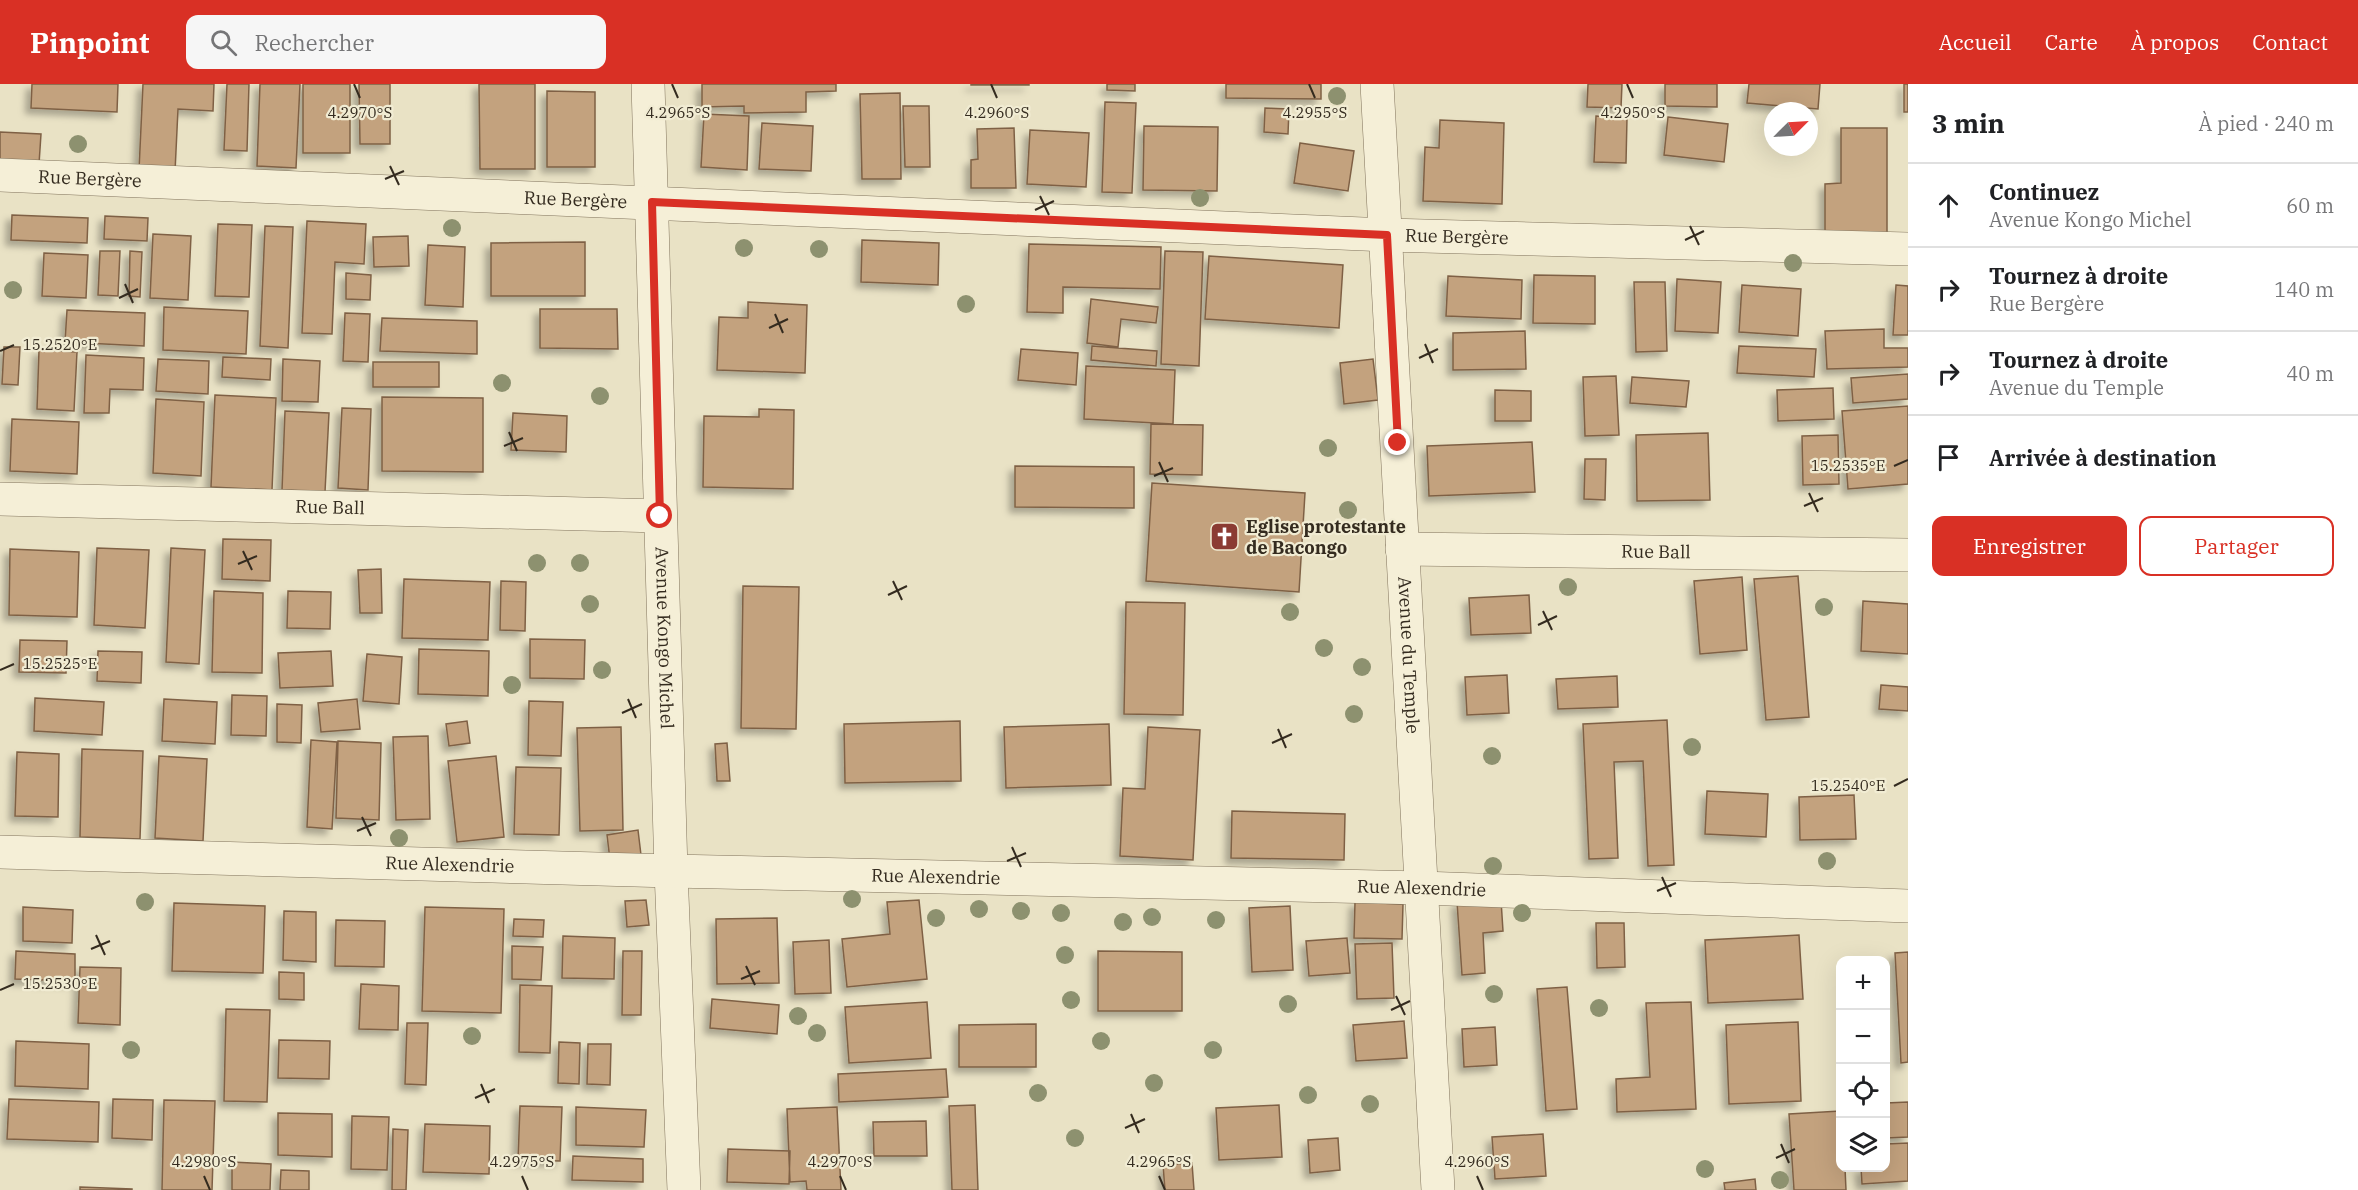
<!DOCTYPE html>
<html lang="fr">
<meta charset="utf-8">
<style>
body{margin:0;font-family:"IBM Plex Serif",serif;background:#f6f6f6;color:#202124}
.controls{position:absolute;right:18px;bottom:18px;display:grid;overflow:hidden;border-radius:12px;box-shadow:0 6px 24px #0002}
.controls button{width:54px;height:54px;display:grid;place-items:center;padding:0;border:0;border-bottom:2px solid #e0e0e0;background:#fff;color:#202124;font:30px sans-serif}
.compass{position:absolute;left:1764px;top:18px;width:54px;height:54px;border-radius:50%;background:#fff;box-shadow:0 6px 24px #0002;rotate:66deg}
.stop{position:absolute;width:18px;height:18px;margin:-14px;border:4px solid #d93025;border-radius:50%;background:#fff}
.stop.end{background:#d93025;border-color:#fff;box-shadow:0 2px 6px #0008}
.list{margin:0;padding:0;list-style:none}
h2{display:flex;justify-content:space-between;align-items:center;height:78px;margin:0;padding:0 24px;font-size:26px}
h2 small{font-size:20px;font-weight:400;color:#757577}
.list li{display:grid;grid-template-columns:39px 1fr auto;gap:18px;align-items:center;box-sizing:border-box;height:84px;padding:0 24px;border-top:2px solid #e0e0e0}
.list b{display:block;font-size:22px;white-space:nowrap}
.list p{margin:0;font-size:20px;white-space:nowrap;color:#757577}
.list em{font-size:20px;font-style:normal;color:#757577}
.actions{display:flex;gap:12px;padding:18px 24px}
.actions a{flex:1;padding:14px 0;border:2px solid #d93025;border-radius:12px;text-align:center;font-size:21px;color:#d93025}
.actions .main{background:#d93025;color:#fff}
.icon{flex:none;width:33px;height:33px;fill:none;stroke:currentColor;stroke-width:2;stroke-linecap:round;stroke-linejoin:round}
.map{position:relative;flex:none;width:1908px;height:1106px;overflow:hidden}
header{display:flex;align-items:center;gap:36px;box-sizing:border-box;height:84px;padding:0 30px;background:#d93025;color:#fff}
header strong{font-size:28px}
nav{display:flex;gap:33px;margin-inline-start:auto;font-size:21px}
.search{width:420px;height:54px;background:#f6f6f6;display:flex;align-items:center;gap:15px;box-sizing:border-box;padding:0 21px;border-radius:12px;color:#757577;font-size:22px}
main{display:flex}
aside{flex:1;background:#fff}
.map>svg:first-child{display:block}
.building{fill:#c3a27e;stroke:#7f6145;stroke-width:1.5;filter:url(#shadow)}
.lines{fill:none;stroke-linecap:round;stroke-linejoin:round}
.street-casing{stroke:#82745d;stroke-width:34}
.street{stroke:#f5efd7;stroke-width:33}
.tree{fill:#8d916f}
.route{stroke:#d93025;stroke-width:8}
.ticks{fill:none;stroke:#342b1f;stroke-width:2}
.labels{text-anchor:middle;stroke-width:4.5;stroke-linejoin:round;paint-order:stroke}
.street-label{font-size:18px;fill:#342b1f;stroke:#f1ecd3}
.poi-label{font-size:18px;font-weight:bold;fill:#342b1f;stroke:#f1ecd3;text-anchor:start}
.ticks-label{font-size:15px;text-anchor:middle;fill:#342b1f;stroke:#f1ecd3;stroke-width:4.5;stroke-linejoin:round;paint-order:stroke}
</style>
<header>
<strong>Pinpoint</strong>
<div class="search"><svg class="icon" aria-label="search" viewBox="0 0 24 24"><circle cx="10" cy="10" r="6"/><path d="M15 15l6 6"/></svg>Rechercher</div>
<nav><a>Accueil</a><a>Carte</a><a>À propos</a><a>Contact</a></nav>
</header>
<main>
<div class="map">
<svg width="1908" height="1106" viewBox="0 0 1908 1106">
<defs>
<filter id="shadow"><feDropShadow dx="-5.5" dy="5.5" stdDeviation="3" flood-color="#0004"/></filter>
</defs>
<rect width="100%" height="100%" fill="#e9e2c5"/>
<path class="building" d="M32,0H118L117,28L31,24Z
M143,0H214L213,27L178,25L175,88L139,86Z
M227,0H249L247,67L224,66Z
M260,0H300L296,84L257,82Z
M303,0H350V69H303Z
M359,0H390V60H360Z
M479,0H535V85H480Z
M702,0H836V7L806,8V28L744,29V22L702,23Z
M971,0H1029V1H971Z
M1107,0H1135V7L1107,6Z
M1226,0H1321V15L1226,14Z
M1588,0H1622L1621,24L1587,23Z
M1665,0H1717V23L1665,22Z
M1749,0H1820L1818,25L1747,19Z
M1904,0H1908V28H1904Z
M547,7L595,8V83H547Z
M900,9L901,95H862L860,10Z
M1105,18L1136,19L1132,109L1102,108Z
M903,22H929L930,83H905Z
M1265,24L1289,25L1288,50L1264,48Z
M704,30L749,32L747,86L701,83Z
M1596,32L1627,34L1626,79L1594,78Z
M1668,33L1728,40L1724,78L1664,71Z
M1440,36L1504,39L1502,120L1423,117L1425,63L1439,64Z
M762,39L813,42L811,87L759,85Z
M1144,42L1218,43L1217,107L1143,106Z
M1014,44L1016,104H971V76L978,75L977,45Z
M1841,44H1887V149L1825,148V100L1841,99Z
M1030,46L1089,49L1086,103L1027,100Z
M0,48L41,50L39,80L0,78Z
M1300,59L1354,67L1348,107L1294,99Z
M12,131L88,134L87,159L11,156Z
M105,132L148,134L147,157L104,155Z
M307,137L366,140L364,180L335,178L332,250L302,249Z
M218,140L252,141L249,213L215,212Z
M265,142L293,143L288,264L260,262Z
M153,150L191,152L188,216L150,214Z
M408,152L409,182L374,183L373,153Z
M862,156L939,159L938,201L861,198Z
M585,158V212H491V159Z
M1029,160L1161,163L1160,205L1063,203V229L1027,228Z
M428,161L465,163L463,223L425,221Z
M100,167H120L118,212L98,211Z
M130,167L142,168L140,213L129,212Z
M1165,167L1203,168L1199,282L1161,280Z
M44,169L88,171L86,214L42,212Z
M1209,172L1343,181L1339,244L1205,235Z
M346,189L371,191L370,216L346,215Z
M1534,191L1595,192V240L1533,239Z
M1448,192L1522,196L1521,235L1446,232Z
M1677,195L1721,198L1718,249L1675,247Z
M1634,198H1665L1667,267L1636,268Z
M1742,201L1801,205L1798,252L1739,248Z
M1896,201L1908,202V251H1893Z
M1091,215L1158,223L1156,239L1121,235L1118,263L1087,259Z
M748,218L807,221L805,289L717,286L719,233L748,234Z
M164,223L248,227L246,270L163,266Z
M540,225H617L618,265L540,264Z
M67,226L145,229L144,262L65,258Z
M345,229L370,230L368,278L343,277Z
M382,234L477,237V270L380,267Z
M1884,245V264H1908V283L1827,285L1825,247Z
M1525,247L1526,285L1453,286V249Z
M1092,262L1157,267L1156,282L1091,276Z
M1739,262L1816,265L1814,293L1737,289Z
M4,263H20L18,301L2,300Z
M1021,265L1078,269L1076,301L1018,296Z
M39,266L77,268L74,327L37,325Z
M86,271L144,274L143,306L110,305L109,329H84Z
M223,273L271,275L270,296L222,293Z
M158,275L209,277L208,310L156,307Z
M283,275L320,277L318,318L282,317Z
M1373,275L1378,316L1344,320L1340,279Z
M373,278H439V303H373Z
M1086,282L1175,286L1173,340L1084,335Z
M1908,290V315L1853,319L1851,294Z
M1616,292L1619,351L1585,352L1583,293Z
M1632,293L1689,297L1686,323L1630,319Z
M1833,304L1834,335L1778,337L1777,306Z
M1495,306L1531,307V337H1495Z
M215,311L276,314L272,406L211,403Z
M382,313L483,314V388L382,387Z
M156,315L204,318L201,392L153,389Z
M1908,322V400L1848,405L1842,327Z
M342,324L371,325L368,406L338,404Z
M759,325L794,326L793,405L703,403L704,332L759,333Z
M285,327L329,329L325,408L282,406Z
M513,329L567,332L566,368L511,366Z
M12,335L79,338L77,390L10,387Z
M1151,340L1203,341L1202,391L1150,390Z
M1708,349L1710,416L1637,417L1636,351Z
M1838,351L1839,400L1803,401L1802,352Z
M1532,358L1535,408L1429,412L1427,362Z
M1585,375H1606L1605,416L1584,415Z
M1015,382L1134,383V424L1015,423Z
M1152,399L1305,409L1299,508L1146,497Z
M223,455L271,456L270,497L222,495Z
M97,464L149,466L145,544L94,541Z
M171,464L205,466L199,580L166,578Z
M10,465L79,468L77,533L9,531Z
M381,485L382,529H360L358,486Z
M1798,492L1809,633L1766,636L1754,495Z
M1742,493L1747,566L1700,570L1694,497Z
M404,495L490,498L488,556L402,554Z
M501,497L526,498L525,547L500,546Z
M743,502L799,503L796,645L741,644Z
M214,507L263,509L262,589L212,588Z
M288,507L331,508L330,545L287,544Z
M1529,511L1531,549L1471,551L1469,514Z
M1863,517L1908,520V570L1861,567Z
M1126,518L1185,519L1183,631L1124,630Z
M530,555L585,556L584,595L530,594Z
M20,556L67,557L66,589L19,588Z
M419,565L489,567L488,612L418,610Z
M98,567L142,568L141,599L97,597Z
M331,567L333,602L280,604L278,569Z
M367,570L402,573L399,620L363,617Z
M1507,591L1509,629L1467,631L1465,593Z
M1617,592L1618,623L1558,625L1556,595Z
M1881,601L1908,603V627L1879,625Z
M232,611L267,612L266,652L231,651Z
M35,614L104,618L102,651L34,647Z
M164,615L217,618L215,660L162,657Z
M357,615L360,645L321,648L318,619Z
M529,617L563,618L561,672L528,671Z
M277,620L302,621L301,659L277,658Z
M1667,636L1674,781L1648,782L1643,677L1614,678L1618,774L1589,775L1583,640Z
M467,637L470,659L449,662L446,640Z
M960,637L961,697L845,699L844,640Z
M1109,640L1111,701L1006,704L1004,643Z
M621,643L623,746L580,747L577,644Z
M1148,643L1200,646L1193,776L1120,772L1123,704L1145,705Z
M428,652L430,735L396,736L393,653Z
M311,656L337,658L332,745L307,743Z
M338,657L381,659L379,736L336,734Z
M727,659L730,697H717L715,660Z
M82,665L143,667L140,755L80,753Z
M17,668L59,670L58,733L15,732Z
M159,672L207,675L203,757L155,754Z
M496,672L504,753L457,758L448,677Z
M516,683L561,684L559,751L514,750Z
M1707,707L1768,710L1766,753L1705,750Z
M1854,711L1856,755L1800,756L1799,713Z
M1232,727L1345,730L1344,776L1231,774Z
M638,746L641,771L610,776L607,751Z
M646,816L649,841L627,843L625,817Z
M919,816L927,895L847,903L842,855L890,850L887,818Z
M1501,816L1503,847L1483,849L1485,889L1462,891L1457,818Z
M1355,818L1403,820L1402,855L1354,854Z
M174,819L265,822L263,889L172,887Z
M1290,822L1293,886L1252,888L1249,824Z
M23,823L73,826L72,859L23,857Z
M425,823L504,825L501,929L422,927Z
M284,827L316,828V878L283,876Z
M777,834L779,899L717,900L716,835Z
M514,835L544,836L543,853L513,852Z
M336,836L385,837L384,883L335,882Z
M1596,839H1624L1625,883L1597,884Z
M1799,851L1803,915L1708,919L1705,856Z
M563,852L615,854L614,895L562,894Z
M1347,854L1350,889L1309,892L1306,857Z
M829,856L831,909L795,910L793,858Z
M1392,859L1394,914L1357,915L1355,860Z
M512,862L543,863L541,896L512,895Z
M16,867L75,870V897L15,895Z
M623,867H642L641,931H622Z
M1098,867L1182,868V927H1098Z
M1908,868V978L1901,979L1895,869Z
M80,883L121,884L120,941L78,939Z
M279,888L304,889V916L279,915Z
M361,900L399,902L398,946L359,945Z
M520,901L552,902L550,969L519,968Z
M1567,903L1577,1025L1546,1027L1537,905Z
M712,915L779,921L777,950L710,944Z
M927,918L931,974L849,979L845,923Z
M1691,918L1696,1025L1617,1028L1616,995L1650,993L1646,919Z
M226,925L270,926L267,1018L224,1017Z
M1404,937L1407,974L1356,977L1353,941Z
M1798,938L1801,1017L1729,1020L1726,941Z
M407,939H428L426,1001L405,1000Z
M1036,940V983H959V941Z
M1495,943L1497,981L1464,983L1462,945Z
M279,956L330,957L329,995L278,994Z
M16,957L89,960L88,1005L15,1002Z
M559,958L580,959L579,1000L558,999Z
M588,960H611L610,1001L587,1000Z
M946,985L948,1013L839,1018L838,990Z
M9,1015L99,1018L98,1058L7,1055Z
M113,1015L153,1016L152,1056L112,1054Z
M164,1016L215,1017L212,1106H162Z
M1908,1018V1053L1886,1054V1019Z
M975,1021L978,1106H952L949,1022Z
M1279,1021L1282,1073L1219,1076L1216,1024Z
M520,1022L562,1023L560,1077L518,1076Z
M576,1023L646,1026L644,1063L576,1061Z
M837,1023L841,1106H807L806,1097L790,1098L787,1025Z
M1840,1027V1084H1845L1846,1106H1794L1789,1030Z
M278,1029L332,1030V1073L278,1071Z
M352,1032L389,1033L387,1086L351,1085Z
M926,1037L927,1072H874L873,1038Z
M425,1040L490,1042L489,1090L423,1088Z
M393,1045L408,1046L406,1106H392Z
M1543,1050L1546,1092L1495,1095L1492,1053Z
M1338,1054L1340,1086L1310,1089L1308,1056Z
M1908,1059V1097L1862,1100L1861,1084H1886V1060Z
M728,1065L790,1067L789,1100L727,1098Z
M573,1072L643,1075V1098L572,1096Z
M232,1078L271,1080L270,1106H232Z
M1192,1079L1194,1106H1165L1163,1081Z
M281,1086L309,1087V1106H280Z
M1755,1095L1756,1106H1725L1724,1099Z
M80,1103L132,1105V1106H80Z"/>
<g class="lines">
<defs>
<g id="street">
<path id="s1" d="M648,0L671,787L684,1106"/>
<path id="s2" d="M1377,0L1438,1106"/>
<path id="s3" d="M0,91L1387,151L1908,165"/>
<path id="s4" d="M0,415L660,432"/>
<path id="s5" d="M1402,465L1908,471"/>
<path id="s6" d="M0,768L671,787L1422,804L1908,822"/>
</g>
</defs>
<use href="#street" class="street-casing"/>
<use href="#street" class="street"/>
</g>
<g class="tree">
<circle cx="1337" cy="12" r="9"/>
<circle cx="78" cy="60" r="9"/>
<circle cx="1200" cy="114" r="9"/>
<circle cx="452" cy="144" r="9"/>
<circle cx="744" cy="164" r="9"/>
<circle cx="819" cy="165" r="9"/>
<circle cx="1793" cy="179" r="9"/>
<circle cx="13" cy="206" r="9"/>
<circle cx="966" cy="220" r="9"/>
<circle cx="502" cy="299" r="9"/>
<circle cx="600" cy="312" r="9"/>
<circle cx="1328" cy="364" r="9"/>
<circle cx="1348" cy="426" r="9"/>
<circle cx="537" cy="479" r="9"/>
<circle cx="580" cy="479" r="9"/>
<circle cx="1568" cy="503" r="9"/>
<circle cx="590" cy="520" r="9"/>
<circle cx="1824" cy="523" r="9"/>
<circle cx="1290" cy="528" r="9"/>
<circle cx="1324" cy="564" r="9"/>
<circle cx="1362" cy="583" r="9"/>
<circle cx="602" cy="586" r="9"/>
<circle cx="512" cy="601" r="9"/>
<circle cx="1354" cy="630" r="9"/>
<circle cx="1692" cy="663" r="9"/>
<circle cx="1492" cy="672" r="9"/>
<circle cx="399" cy="754" r="9"/>
<circle cx="1827" cy="777" r="9"/>
<circle cx="1493" cy="782" r="9"/>
<circle cx="852" cy="815" r="9"/>
<circle cx="145" cy="818" r="9"/>
<circle cx="979" cy="825" r="9"/>
<circle cx="1021" cy="827" r="9"/>
<circle cx="1061" cy="829" r="9"/>
<circle cx="1522" cy="829" r="9"/>
<circle cx="1152" cy="833" r="9"/>
<circle cx="936" cy="834" r="9"/>
<circle cx="1216" cy="836" r="9"/>
<circle cx="1123" cy="838" r="9"/>
<circle cx="1065" cy="871" r="9"/>
<circle cx="1494" cy="910" r="9"/>
<circle cx="1071" cy="916" r="9"/>
<circle cx="1288" cy="920" r="9"/>
<circle cx="1599" cy="924" r="9"/>
<circle cx="798" cy="932" r="9"/>
<circle cx="817" cy="949" r="9"/>
<circle cx="472" cy="952" r="9"/>
<circle cx="1101" cy="957" r="9"/>
<circle cx="131" cy="966" r="9"/>
<circle cx="1213" cy="966" r="9"/>
<circle cx="1154" cy="999" r="9"/>
<circle cx="1038" cy="1009" r="9"/>
<circle cx="1308" cy="1011" r="9"/>
<circle cx="1370" cy="1020" r="9"/>
<circle cx="1075" cy="1054" r="9"/>
<circle cx="1705" cy="1085" r="9"/>
<circle cx="1780" cy="1096" r="9"/>
</g>
<g class="lines">
<path class="route" d="M660,432L652,118L1387,151L1398,359"/>
</g>
<path class="ticks" d="M354,0L360,14M672,0L678,14M991,0L997,14M1309,0L1315,14M1627,0L1633,14M390,82L399,101M385,95L404,87M1040,112L1049,131M1035,126L1054,117M1690,142L1699,161M1685,156L1704,147M125,200L133,219M119,214L138,205M775,230L783,249M769,244L788,235M1425,260L1433,279M0,267L14,261M1419,274L1438,265M509,348L517,367M504,362L523,354M1159,378L1168,398M1894,382L1908,376M1154,392L1173,384M1809,409L1818,428M1804,422L1823,414M243,467L252,486M238,480L257,472M893,497L902,516M888,511L907,502M1543,527L1552,546M1538,541L1557,532M0,586L14,580M628,615L636,634M622,629L642,620M1278,645L1286,664M1272,659L1292,650M1894,702L1908,695M362,733L371,752M357,747L376,739M1012,763L1021,783M1007,777L1026,769M1662,793L1671,813M1657,807L1676,799M96,851L105,871M91,865L110,857M746,882L755,901M741,895L760,887M0,906L14,900M1396,912L1405,931M1391,926L1410,917M481,1000L489,1019M475,1014L495,1005M1131,1030L1139,1049M1125,1044L1145,1035M1781,1060L1789,1079M1776,1074L1795,1065M204,1092L210,1106M522,1092L528,1106M840,1092L846,1106M1159,1092L1165,1106M1477,1092L1483,1106"/>
<defs>
<symbol id="church-square" viewBox="-11 -11 22 22"><rect x="-9" y="-9" width="18" height="18" rx="4" fill="#8b3b33" stroke="#f1ecd3"/><path d="M-1.2-6h2.4v3.5h3.3v2.4h-3.3V6h-2.4V-.1h-3.3v-2.4h3.3Z" fill="#fff"/></symbol>
</defs>
<g fill-rule="evenodd">
<use href="#church-square" x="1208" y="436" width="33" height="33"/>
</g>
<g class="labels">
<g class="street-label">
<text dy="6" stroke="none"><textPath href="#s3" startOffset="90">Rue Bergère</textPath></text>
<text dy="6" stroke="none"><textPath href="#s3" startOffset="576">Rue Bergère</textPath></text>
<text dy="6" stroke="none"><textPath href="#s3" startOffset="1458">Rue Bergère</textPath></text>
<text dy="6" stroke="none"><textPath href="#s4" startOffset="330">Rue Ball</textPath></text>
<text dy="6" stroke="none"><textPath href="#s5" startOffset="254">Rue Ball</textPath></text>
<text dy="6" stroke="none"><textPath href="#s1" startOffset="554">Avenue Kongo Michel</textPath></text>
<text dy="6" stroke="none"><textPath href="#s2" startOffset="572">Avenue du Temple</textPath></text>
<text dy="6" stroke="none"><textPath href="#s6" startOffset="450">Rue Alexendrie</textPath></text>
<text dy="6" stroke="none"><textPath href="#s6" startOffset="936">Rue Alexendrie</textPath></text>
<text dy="6" stroke="none"><textPath href="#s6" startOffset="1422">Rue Alexendrie</textPath></text>
</g>
<g class="poi-label">
<text x="1246" y="449">Eglise protestante<tspan x="1246" dy="21">de Bacongo</tspan></text>
</g>
</g>
<g class="ticks-label">
<text x="360" y="34">4.2970°S</text>
<text x="678" y="34">4.2965°S</text>
<text x="997" y="34">4.2960°S</text>
<text x="1315" y="34">4.2955°S</text>
<text x="1633" y="34">4.2950°S</text>
<text x="60" y="266">15.2520°E</text>
<text x="1848" y="387">15.2535°E</text>
<text x="60" y="585">15.2525°E</text>
<text x="1848" y="707">15.2540°E</text>
<text x="60" y="905">15.2530°E</text>
<text x="204" y="1083">4.2980°S</text>
<text x="522" y="1083">4.2975°S</text>
<text x="840" y="1083">4.2970°S</text>
<text x="1159" y="1083">4.2965°S</text>
<text x="1477" y="1083">4.2960°S</text>
</g>
</svg>
<div class="controls">
<button>+</button>
<button>−</button>
<button><svg class="icon" aria-label="locate" viewBox="0 0 24 24"><circle cx="12" cy="12" r="6"/><path d="M12 2v4M12 18v4M2 12h4M18 12h4"/></svg></button>
<button><svg class="icon" aria-label="layers" viewBox="0 0 24 24"><path d="M12 4l9 5-9 5-9-5zM3 14l9 5 9-5"/></svg></button>
</div>
<svg class="compass" viewBox="-18 -18 36 36"><path d="M0-13l5 13h-10z" fill="#e53935"/><path d="M0 13l5-13h-10z" fill="#757577"/></svg>
<div class="stop" style="left:660px;top:432px"></div>
<div class="stop end" style="left:1398px;top:359px"></div>
</div>
<aside>
<h2>3 min<small>À pied · 240 m</small></h2>
<ul class="list">
<li><svg class="icon" aria-label="ahead" viewBox="0 0 24 24"><path d="M12 20V5M6 11l6-6 6 6"/></svg><div><b>Continuez</b><p>Avenue Kongo Michel</p></div><em>60 m</em></li>
<li><svg class="icon" aria-label="right" viewBox="0 0 24 24"><path d="M7 20v-9h11M14 6l5 5-5 5"/></svg><div><b>Tournez à droite</b><p>Rue Bergère</p></div><em>140 m</em></li>
<li><svg class="icon" aria-label="right" viewBox="0 0 24 24"><path d="M7 20v-9h11M14 6l5 5-5 5"/></svg><div><b>Tournez à droite</b><p>Avenue du Temple</p></div><em>40 m</em></li>
<li><svg class="icon" aria-label="arrive" viewBox="0 0 24 24"><path d="M6 21V4h12l-3 4 3 4H6"/></svg><div><b>Arrivée à destination</b></div></li>
</ul>
<div class="actions"><a class="main">Enregistrer</a><a>Partager</a></div>
</aside>
</main>
